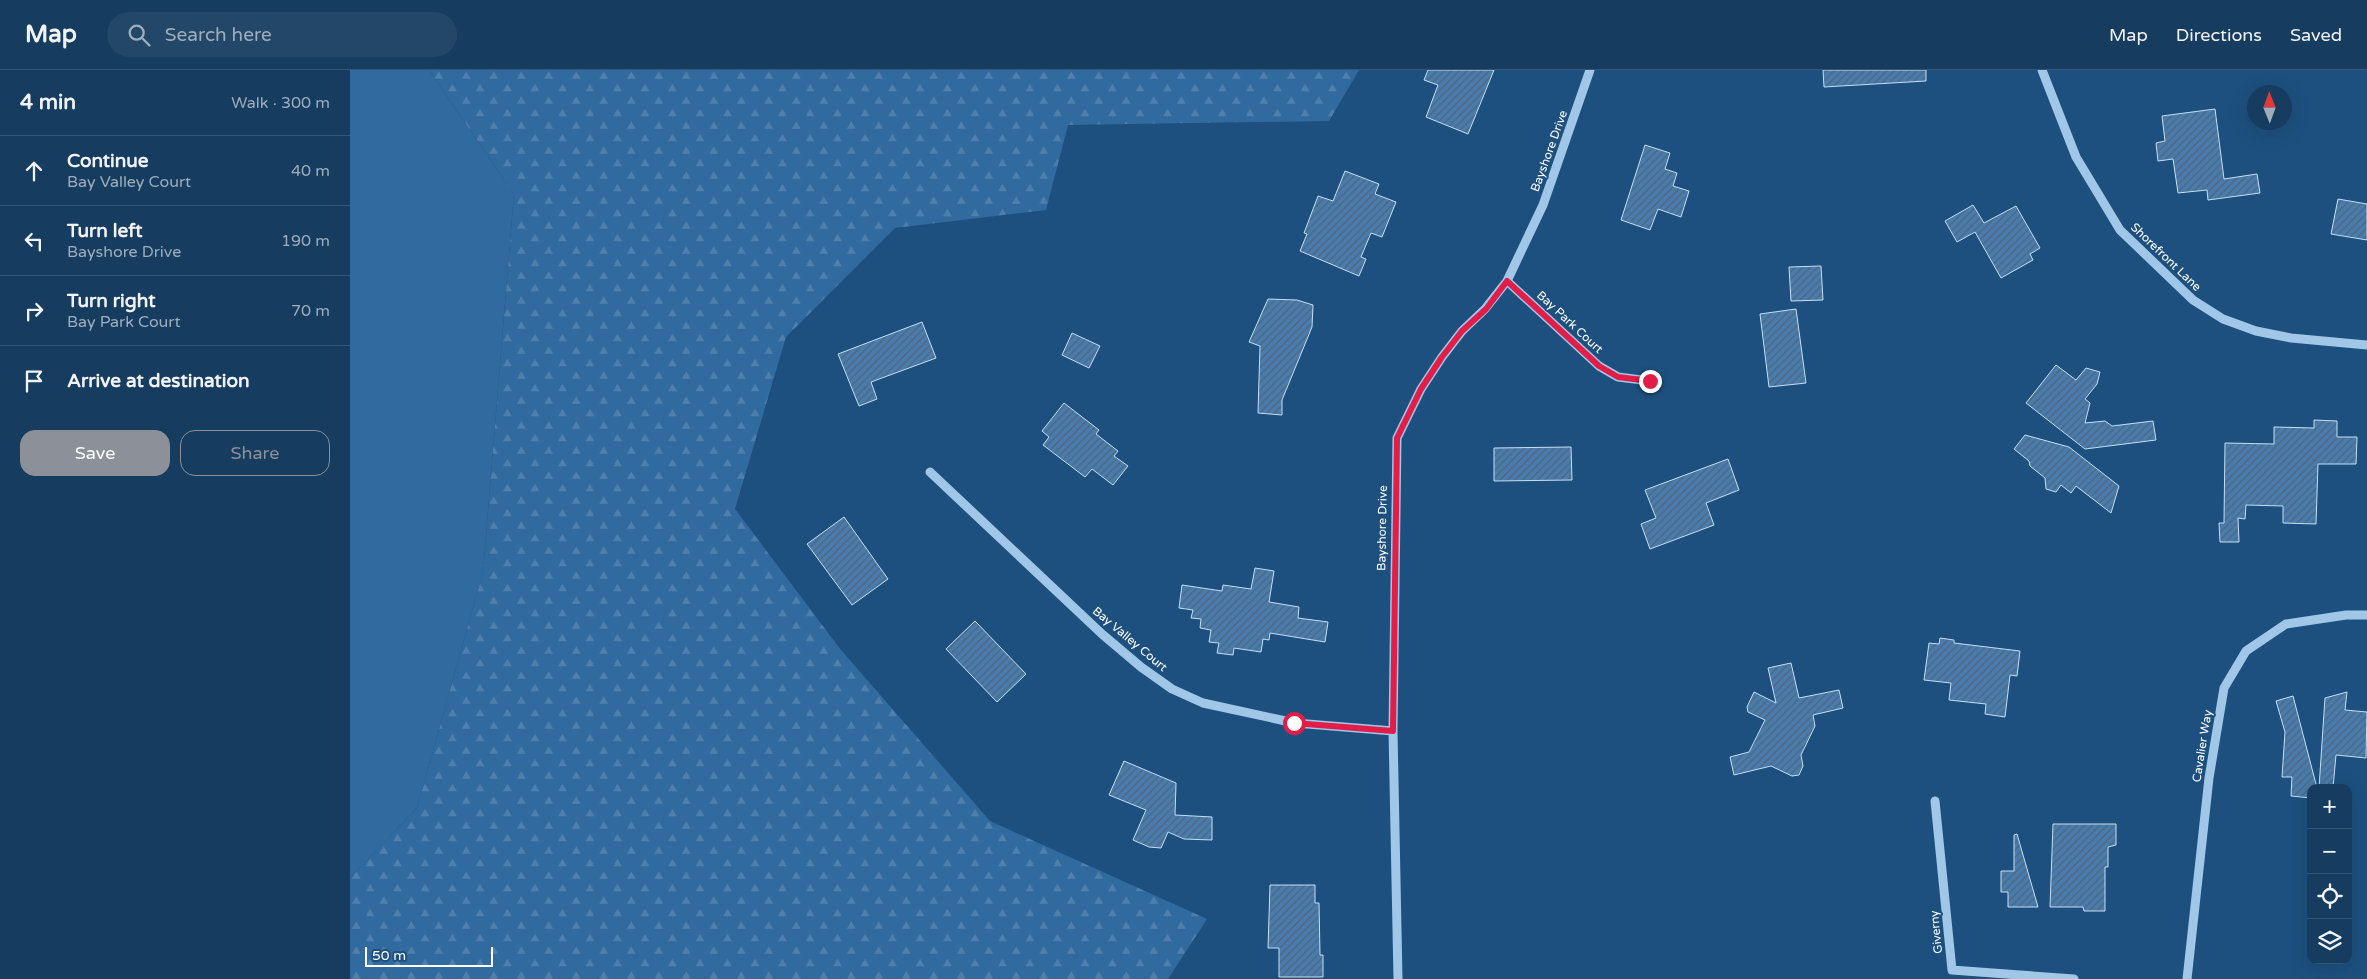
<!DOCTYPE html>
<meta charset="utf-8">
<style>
body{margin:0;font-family:"Varela Round",sans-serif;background:#234768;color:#f1f3f6}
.controls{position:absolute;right:15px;bottom:15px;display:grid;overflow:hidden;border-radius:10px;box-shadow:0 5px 20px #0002}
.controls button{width:45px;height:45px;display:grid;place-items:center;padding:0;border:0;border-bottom:1px solid #355674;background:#163c5f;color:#f1f3f6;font:25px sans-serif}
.compass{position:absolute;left:1897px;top:15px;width:45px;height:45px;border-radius:50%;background:#163c5f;box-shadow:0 5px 20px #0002;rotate:359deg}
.scale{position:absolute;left:15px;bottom:12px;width:128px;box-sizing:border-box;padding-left:5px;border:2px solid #fff;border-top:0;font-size:14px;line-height:18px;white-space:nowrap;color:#fff;-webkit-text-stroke:4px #1d507f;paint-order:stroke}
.stop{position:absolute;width:15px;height:15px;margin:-11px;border:4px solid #e11d48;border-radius:50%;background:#fff}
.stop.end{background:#e11d48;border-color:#fff;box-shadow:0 1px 5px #0008}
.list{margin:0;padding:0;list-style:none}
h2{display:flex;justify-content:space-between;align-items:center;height:65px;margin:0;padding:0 20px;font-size:21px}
h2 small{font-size:16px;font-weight:400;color:#9eadbd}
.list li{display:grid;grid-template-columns:32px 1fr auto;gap:15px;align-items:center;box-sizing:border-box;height:70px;padding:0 20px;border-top:1px solid #355674}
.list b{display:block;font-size:19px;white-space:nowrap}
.list p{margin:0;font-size:16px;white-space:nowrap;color:#9eadbd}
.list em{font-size:16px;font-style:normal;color:#9eadbd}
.actions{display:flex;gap:10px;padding:15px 20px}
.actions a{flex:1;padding:11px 0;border:1px solid #8c9099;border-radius:15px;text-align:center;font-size:18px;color:#8c9099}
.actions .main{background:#8c9099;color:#fff}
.icon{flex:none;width:28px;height:28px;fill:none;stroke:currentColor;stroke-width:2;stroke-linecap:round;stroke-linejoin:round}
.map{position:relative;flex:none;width:2017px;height:909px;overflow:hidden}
header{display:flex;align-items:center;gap:30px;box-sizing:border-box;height:70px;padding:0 25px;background:#163c5f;border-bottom:1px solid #355674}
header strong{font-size:24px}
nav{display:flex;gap:28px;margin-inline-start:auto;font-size:18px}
.search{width:350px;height:45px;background:#234768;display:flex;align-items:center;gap:12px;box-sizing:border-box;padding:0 18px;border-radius:28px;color:#9eadbd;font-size:19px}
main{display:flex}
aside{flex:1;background:#163c5f}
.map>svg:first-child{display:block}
.green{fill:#306a9e}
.forest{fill:url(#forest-firs)}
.building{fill:url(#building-hatch);stroke:#c5dff6}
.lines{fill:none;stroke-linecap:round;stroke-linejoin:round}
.minor{stroke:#a1c7e8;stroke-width:9}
.route{stroke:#e11d48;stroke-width:6}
.labels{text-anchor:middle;stroke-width:4;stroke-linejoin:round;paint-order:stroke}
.street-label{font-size:12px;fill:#fff;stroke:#1d507f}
</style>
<header>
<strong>Map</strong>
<div class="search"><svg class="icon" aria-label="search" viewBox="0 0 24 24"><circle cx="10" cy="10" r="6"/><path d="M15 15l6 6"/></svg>Search here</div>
<nav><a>Map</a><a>Directions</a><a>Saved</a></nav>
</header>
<main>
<aside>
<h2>4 min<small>Walk · 300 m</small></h2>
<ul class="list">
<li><svg class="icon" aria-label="ahead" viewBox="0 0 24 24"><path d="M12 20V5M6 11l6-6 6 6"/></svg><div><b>Continue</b><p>Bay Valley Court</p></div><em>40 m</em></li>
<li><svg class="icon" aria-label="left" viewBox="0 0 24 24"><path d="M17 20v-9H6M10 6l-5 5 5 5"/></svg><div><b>Turn left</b><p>Bayshore Drive</p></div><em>190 m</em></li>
<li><svg class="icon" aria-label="right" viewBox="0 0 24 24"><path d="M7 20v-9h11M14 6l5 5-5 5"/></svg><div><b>Turn right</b><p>Bay Park Court</p></div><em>70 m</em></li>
<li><svg class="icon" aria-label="arrive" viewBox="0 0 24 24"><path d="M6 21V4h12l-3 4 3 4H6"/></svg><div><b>Arrive at destination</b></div></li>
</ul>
<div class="actions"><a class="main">Save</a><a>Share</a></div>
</aside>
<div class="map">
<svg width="2017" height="909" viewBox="0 0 2017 909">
<defs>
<pattern id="forest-firs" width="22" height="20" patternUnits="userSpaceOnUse" patternTransform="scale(1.25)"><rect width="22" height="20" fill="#306a9e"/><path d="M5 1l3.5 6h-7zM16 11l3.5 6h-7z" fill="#4f80ad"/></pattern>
<pattern id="building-hatch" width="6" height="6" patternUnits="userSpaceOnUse" patternTransform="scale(1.25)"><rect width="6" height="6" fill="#4a7cab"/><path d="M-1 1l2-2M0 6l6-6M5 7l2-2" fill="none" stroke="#4b6680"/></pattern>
</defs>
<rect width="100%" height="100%" fill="#1d507f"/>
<path class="green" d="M0,0H79L164,124L133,502L67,738L0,808Z"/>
<path class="forest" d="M79,0H1009L979,51L718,55L696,140L545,158L436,267L385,439L491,580L640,751L857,849L818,909H0V808L67,738L133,502L164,124Z"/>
<path class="building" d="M1078,0H1144L1118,64L1076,47L1088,15L1074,10Z
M1473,0H1576V11L1474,17Z
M1865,39L1874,109L1907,104L1910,123L1858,130L1857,120L1828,123L1823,89L1808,91L1806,73L1815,71L1812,46Z
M1295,75L1320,83L1315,99L1327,103L1323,116L1339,121L1331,147L1308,139L1300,160L1271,150Z
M995,101L1029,114L1025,124L1046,132L1032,167L1021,163L1011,187L1016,189L1009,206L950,181L957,164L954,163L968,126L983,131Z
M1988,129L2017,134V170L1981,164Z
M1623,135L1634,153L1666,136L1690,178L1680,184L1683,190L1651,208L1625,162L1607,172L1595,151Z
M1471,196L1473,230L1441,231L1439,197Z
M918,229L947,230L963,235L962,257L932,330V345L908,343L910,276L899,272Z
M1446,239L1456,313L1419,317L1410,244Z
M572,252L586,288L521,312L527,329L509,336L488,284Z
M722,263L750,276L739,298L712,285Z
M1706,295L1726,310L1736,298L1750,302L1747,314L1735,329L1740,333L1735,353L1755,351L1762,356L1803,351L1806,370L1735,379L1676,333Z
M714,333L749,360L746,364L768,381L764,386L778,396L763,415L742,399L735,407L693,375L699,367L692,361Z
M1964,350L1987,351V367H2007L2006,394H1968L1966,454L1933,453V436L1896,435L1895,449L1888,448L1889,472H1870L1869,453H1874L1875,373L1924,374V357L1964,358Z
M1675,365L1719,377L1769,416L1761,443L1726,416L1721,423L1711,415L1706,422L1696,419L1695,408L1680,396L1679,391L1664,379Z
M1221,377L1222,410L1144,411V378Z
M1378,389L1389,420L1356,433L1364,455L1300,479L1291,454L1306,448L1295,420Z
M494,447L538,509L502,535L457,474Z
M905,498L924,501L919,532L949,537L948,548L978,552L975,572L920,563L919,570L913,569L911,582L884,578L883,585L867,583L869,573L859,572L861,560L850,558L851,549L841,548L843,540L829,538L832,515L872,521L873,515L901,519Z
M625,551L676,604L647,632L596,579Z
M1590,568L1604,570V573L1670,581L1667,606L1660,605L1655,647L1635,644L1636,634L1599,630L1601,613L1574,610L1579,573L1589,574Z
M1441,593L1449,628L1489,620L1493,638L1463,645L1465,656L1451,685L1453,696L1449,705L1442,706L1421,696L1384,705L1380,687L1399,682L1415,650L1398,642L1397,637L1404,622L1426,633L1418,598Z
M1997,622L1995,640L2017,642L2016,688L1986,685L1983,718H1969L1975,628Z
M1943,626L1967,718H1961V728L1941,726L1942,707H1932L1935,662L1926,631Z
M774,691L826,713L825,745L862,747V770L834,769L818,762L811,778L799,777L783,770L796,740L759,725Z
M1703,754H1766V775L1758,777V797H1755V841H1734L1733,837H1700Z
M1667,764L1688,837H1658V822H1651V801H1664V765Z
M920,815H965V833H969L970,885H973V907H929V878H918Z"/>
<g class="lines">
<path class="minor" d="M1692,0L1726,87L1770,160L1843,230L1873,249L1906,261L1941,268L2017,275
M1157,211L1249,296L1268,307L1300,311
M580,402L752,564L791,597L822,619L853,633L945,653L1043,661
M1585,731L1602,900L1724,909
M1048,909L1043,661L1047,368L1071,319L1092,287L1112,261L1135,239L1157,211L1193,135L1240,0
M1837,909L1859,708L1874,618L1896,581L1936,554L1996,545H2017"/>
</g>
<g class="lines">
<path class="route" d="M944,653L1043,661L1047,368L1071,319L1092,287L1112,261L1136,239L1157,211L1249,296L1268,307L1300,311"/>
</g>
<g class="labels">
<g class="street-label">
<text transform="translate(1199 81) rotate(-70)" y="4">Bayshore Drive</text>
<text transform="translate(1816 187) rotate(44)" y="4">Shorefront Lane</text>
<text transform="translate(1220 252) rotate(43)" y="4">Bay Park Court</text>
<text transform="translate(1032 458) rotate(-89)" y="4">Bayshore Drive</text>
<text transform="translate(780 569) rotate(40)" y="4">Bay Valley Court</text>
<text transform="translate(1852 676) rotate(-81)" y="4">Cavalier Way</text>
<text transform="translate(1586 862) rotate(-96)" y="4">Giverny</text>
</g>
</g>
</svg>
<div class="controls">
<button>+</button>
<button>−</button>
<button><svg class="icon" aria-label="locate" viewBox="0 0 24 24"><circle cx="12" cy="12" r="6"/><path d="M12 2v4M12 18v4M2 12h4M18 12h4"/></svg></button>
<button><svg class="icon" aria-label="layers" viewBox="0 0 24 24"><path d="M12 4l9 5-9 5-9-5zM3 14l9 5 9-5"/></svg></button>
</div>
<svg class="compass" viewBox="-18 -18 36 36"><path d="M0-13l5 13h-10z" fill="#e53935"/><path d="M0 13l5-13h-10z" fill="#9eadbd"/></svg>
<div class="scale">50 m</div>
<div class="stop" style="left:944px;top:653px"></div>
<div class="stop end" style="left:1300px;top:311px"></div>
</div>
</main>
